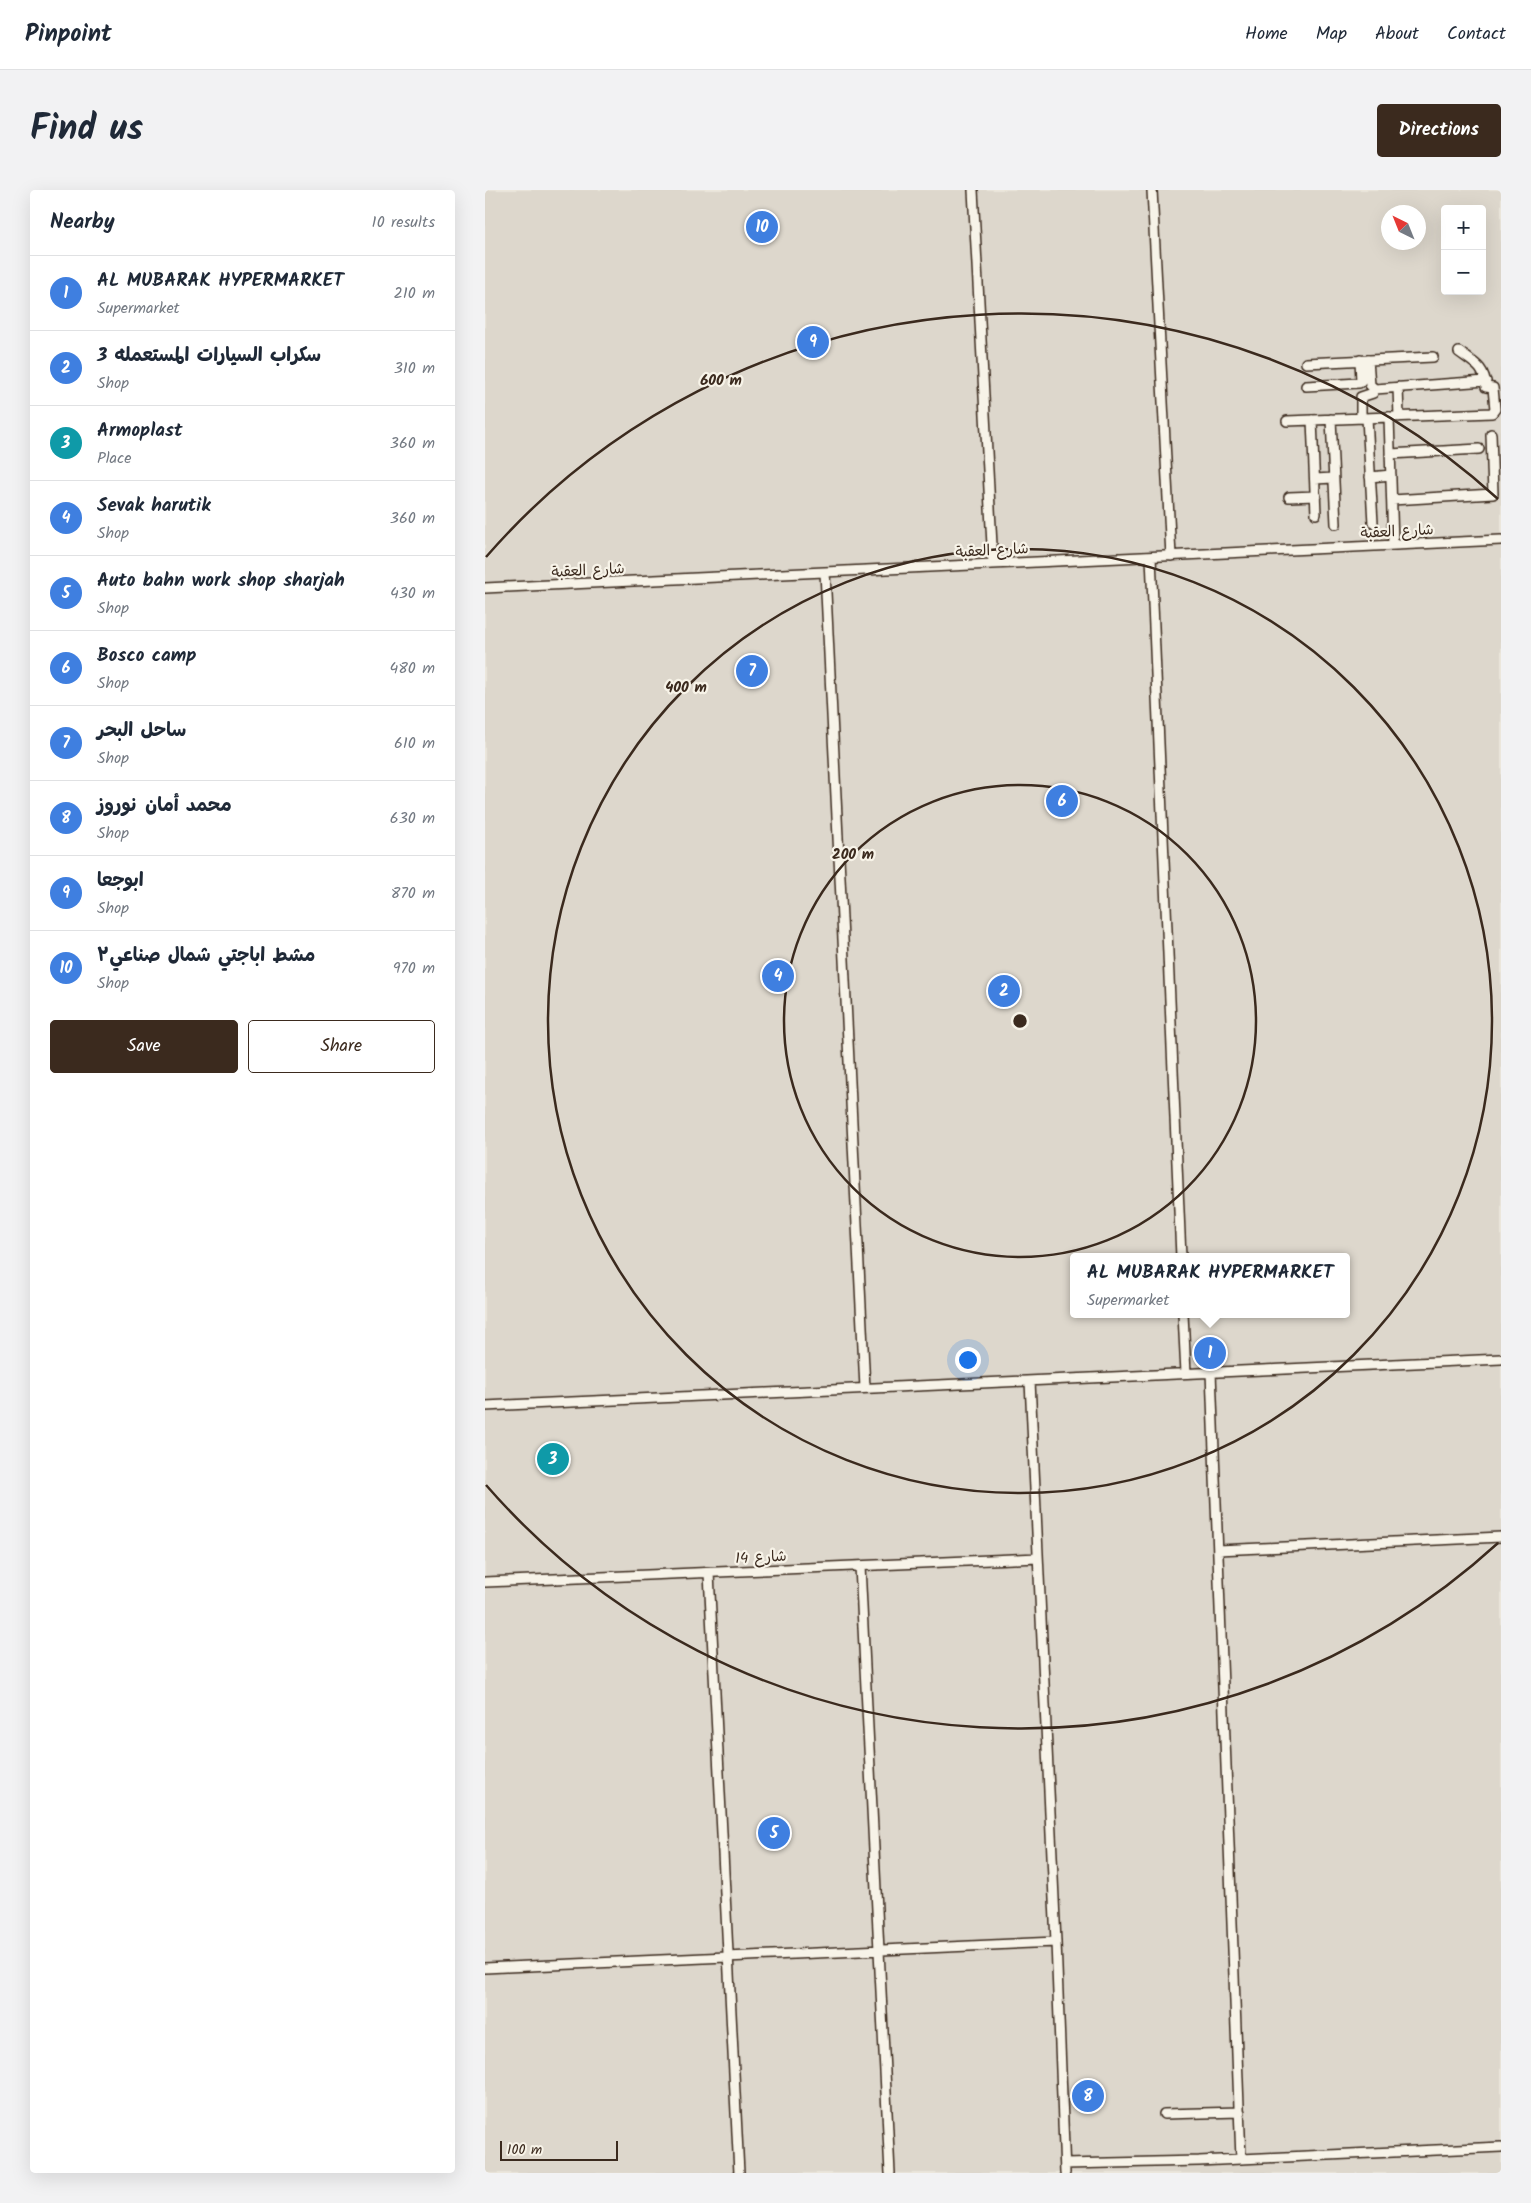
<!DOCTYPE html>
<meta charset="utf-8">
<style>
body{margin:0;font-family:Kalam,"Playpen Sans Arabic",sans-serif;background:#f2f2f3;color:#1f2937}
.controls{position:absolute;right:15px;top:15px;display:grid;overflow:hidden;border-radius:5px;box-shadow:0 5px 20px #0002}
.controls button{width:45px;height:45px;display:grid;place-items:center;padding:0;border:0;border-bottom:1px solid #e0e1e3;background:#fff;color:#1f2937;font:25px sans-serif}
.compass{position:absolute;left:896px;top:15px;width:45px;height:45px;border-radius:50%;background:#fff;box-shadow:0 5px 20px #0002;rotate:317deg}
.scale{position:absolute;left:15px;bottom:12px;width:118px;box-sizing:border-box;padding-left:5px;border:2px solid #3b2a1e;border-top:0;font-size:14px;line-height:18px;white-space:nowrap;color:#3b2a1e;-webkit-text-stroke:4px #f7f3e8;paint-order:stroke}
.you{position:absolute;left:482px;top:1169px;width:18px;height:18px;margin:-12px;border:4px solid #fff;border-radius:50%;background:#1a73e8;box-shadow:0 0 0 8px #1a73e833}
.badge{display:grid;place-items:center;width:32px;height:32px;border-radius:50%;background:#3b2a1e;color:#fff;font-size:16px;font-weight:700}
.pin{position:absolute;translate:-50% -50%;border:2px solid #fff;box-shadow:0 1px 5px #0006}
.popup{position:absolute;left:585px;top:1063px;width:280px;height:65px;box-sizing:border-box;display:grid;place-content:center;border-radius:5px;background:#fff;filter:drop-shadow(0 1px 4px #0005);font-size:16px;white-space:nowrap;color:#747a83}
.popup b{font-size:19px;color:#1f2937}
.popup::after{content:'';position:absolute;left:50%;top:100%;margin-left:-10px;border:10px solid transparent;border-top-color:#fff}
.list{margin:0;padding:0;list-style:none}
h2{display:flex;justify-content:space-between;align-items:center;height:65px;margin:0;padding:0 20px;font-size:21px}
h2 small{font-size:16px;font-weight:400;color:#747a83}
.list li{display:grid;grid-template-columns:32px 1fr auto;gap:15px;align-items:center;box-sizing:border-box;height:75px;padding:0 20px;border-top:1px solid #e0e1e3}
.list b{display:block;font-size:19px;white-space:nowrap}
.list p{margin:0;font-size:16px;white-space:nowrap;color:#747a83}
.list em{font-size:16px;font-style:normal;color:#747a83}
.actions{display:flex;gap:10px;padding:15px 20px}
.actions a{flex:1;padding:11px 0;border:1px solid #3b2a1e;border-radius:5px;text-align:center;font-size:18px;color:#3b2a1e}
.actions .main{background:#3b2a1e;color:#fff}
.map{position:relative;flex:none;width:1016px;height:1983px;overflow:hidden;border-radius:5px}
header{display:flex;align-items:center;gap:30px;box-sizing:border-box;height:70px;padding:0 25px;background:#fff;border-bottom:1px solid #e0e1e3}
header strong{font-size:24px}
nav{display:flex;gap:28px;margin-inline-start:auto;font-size:18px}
.intro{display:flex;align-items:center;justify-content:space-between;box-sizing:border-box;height:120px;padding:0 30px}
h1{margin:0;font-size:35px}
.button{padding:12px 22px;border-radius:5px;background:#3b2a1e;color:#fff;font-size:18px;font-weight:700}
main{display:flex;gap:30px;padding:0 30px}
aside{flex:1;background:#fff;border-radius:5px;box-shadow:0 5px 20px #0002}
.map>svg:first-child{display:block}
.built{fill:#ddd7cc;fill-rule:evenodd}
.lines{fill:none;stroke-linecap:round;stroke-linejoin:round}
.minor-casing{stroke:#3b2a1e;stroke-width:12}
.minor{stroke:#f7f3e8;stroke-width:9}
.ring{fill:none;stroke:#3b2a1e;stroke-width:2.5}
.labels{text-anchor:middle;stroke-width:4.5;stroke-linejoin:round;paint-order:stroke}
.street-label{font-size:15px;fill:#3b2a1e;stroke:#f7f3e8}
.centre{fill:#3b2a1e;stroke:#f7f3e8;stroke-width:2.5}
.ring-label{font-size:15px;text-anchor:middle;font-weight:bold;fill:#3b2a1e;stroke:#f7f3e8;stroke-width:4.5;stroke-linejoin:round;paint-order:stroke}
</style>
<header>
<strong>Pinpoint</strong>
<nav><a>Home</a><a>Map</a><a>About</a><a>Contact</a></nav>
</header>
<div class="intro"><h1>Find us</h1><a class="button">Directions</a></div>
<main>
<aside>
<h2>Nearby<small>10 results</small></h2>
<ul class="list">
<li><span class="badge" style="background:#3f7fe0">1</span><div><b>AL MUBARAK HYPERMARKET</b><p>Supermarket</p></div><em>210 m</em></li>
<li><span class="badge" style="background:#3f7fe0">2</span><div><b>سكراب السيارات المستعمله 3</b><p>Shop</p></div><em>310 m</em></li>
<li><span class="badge" style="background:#0f9aa8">3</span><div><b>Armoplast</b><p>Place</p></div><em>360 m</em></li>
<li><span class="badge" style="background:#3f7fe0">4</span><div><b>Sevak harutik</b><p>Shop</p></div><em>360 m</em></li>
<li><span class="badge" style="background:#3f7fe0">5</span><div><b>Auto bahn work shop sharjah</b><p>Shop</p></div><em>430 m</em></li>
<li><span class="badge" style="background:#3f7fe0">6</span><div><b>Bosco camp</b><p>Shop</p></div><em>480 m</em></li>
<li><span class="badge" style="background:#3f7fe0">7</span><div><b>ساحل البحر</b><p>Shop</p></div><em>610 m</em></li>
<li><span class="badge" style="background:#3f7fe0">8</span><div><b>محمد أمان نوروز</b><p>Shop</p></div><em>630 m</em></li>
<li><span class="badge" style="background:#3f7fe0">9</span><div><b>ابوجعا</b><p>Shop</p></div><em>870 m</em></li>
<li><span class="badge" style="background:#3f7fe0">10</span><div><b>مشط اباجتي شمال صناعي٣</b><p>Shop</p></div><em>970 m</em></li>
</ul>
<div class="actions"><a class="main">Save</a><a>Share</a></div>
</aside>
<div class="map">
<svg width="1016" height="1983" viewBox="0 0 1016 1983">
<rect width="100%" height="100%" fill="#ece7dc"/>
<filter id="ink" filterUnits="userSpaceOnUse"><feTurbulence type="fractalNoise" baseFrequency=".02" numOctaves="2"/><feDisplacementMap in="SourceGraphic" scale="10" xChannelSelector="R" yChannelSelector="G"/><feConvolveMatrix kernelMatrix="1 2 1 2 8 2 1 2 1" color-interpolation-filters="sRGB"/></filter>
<g filter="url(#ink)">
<path class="built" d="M0,0H1016V1983H0ZM960,19H997V101H960ZM904,22H934V52H904ZM589,1067H861V1124H589Z"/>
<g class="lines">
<defs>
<path id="minor" d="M488,0L508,374
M667,0L686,366
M883,170L885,195L890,199L1001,191
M821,173L948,167
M821,196L874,193L876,191L875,170
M913,197L914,227
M904,227L908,354
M876,228V207L888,203L890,199
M882,228L888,333
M846,229L851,334
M827,230L831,324
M802,231L1007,223L1010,219L1008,198L1001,197C1000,177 989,173 974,162
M905,264L994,259
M885,287L906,285
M830,289L848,288
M804,307L831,306
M907,310L1008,304L1006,244
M666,367L696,1067
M340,382L380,1198
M0,398L1016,350
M698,1124L701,1183
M726,1182L756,1969
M545,1191L571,1752L580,1983
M0,1216L1016,1169
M733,1360L1016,1347
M375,1376L405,1983
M224,1383L254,1983
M0,1392L553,1368
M0,1778L571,1752
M679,1924L755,1922
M580,1974L714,1971L1016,1957"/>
</defs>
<use href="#minor" class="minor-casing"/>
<use href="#minor" class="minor"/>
</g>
</g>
<g class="ring">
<circle cx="535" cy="831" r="236"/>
<circle cx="535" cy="831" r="472"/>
<path d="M1013 1353A708 708 0 0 1 1 1295M1 367A708 708 0 0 1 1013 309"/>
</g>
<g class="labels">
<g class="street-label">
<text transform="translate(912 341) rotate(-3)" y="5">شارع العقبة</text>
<text transform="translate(507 360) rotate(-3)" y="5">شارع العقبة</text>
<text transform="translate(103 380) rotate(-3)" y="5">شارع العقبة</text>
<text transform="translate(276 1367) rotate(-3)" y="5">شارع 14</text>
</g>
</g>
<circle cx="535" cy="831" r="8" class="centre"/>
<g class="ring-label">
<text x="236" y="195">600 m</text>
<text x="201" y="502">400 m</text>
<text x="368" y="669">200 m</text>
</g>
</svg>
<div class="controls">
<button>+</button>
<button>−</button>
</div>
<svg class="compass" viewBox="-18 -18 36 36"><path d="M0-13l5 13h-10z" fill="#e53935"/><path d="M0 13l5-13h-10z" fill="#747a83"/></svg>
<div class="scale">100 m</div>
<div class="you"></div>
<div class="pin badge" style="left:725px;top:1163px;background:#3f7fe0">1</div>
<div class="popup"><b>AL MUBARAK HYPERMARKET</b>Supermarket</div>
<div class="pin badge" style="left:519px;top:801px;background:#3f7fe0">2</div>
<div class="pin badge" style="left:68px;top:1269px;background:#0f9aa8">3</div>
<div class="pin badge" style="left:293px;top:786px;background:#3f7fe0">4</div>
<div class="pin badge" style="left:289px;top:1643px;background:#3f7fe0">5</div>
<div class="pin badge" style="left:577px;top:611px;background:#3f7fe0">6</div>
<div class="pin badge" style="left:267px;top:481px;background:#3f7fe0">7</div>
<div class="pin badge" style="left:603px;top:1906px;background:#3f7fe0">8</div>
<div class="pin badge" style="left:328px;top:152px;background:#3f7fe0">9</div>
<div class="pin badge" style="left:277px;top:37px;background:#3f7fe0">10</div>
</div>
</main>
